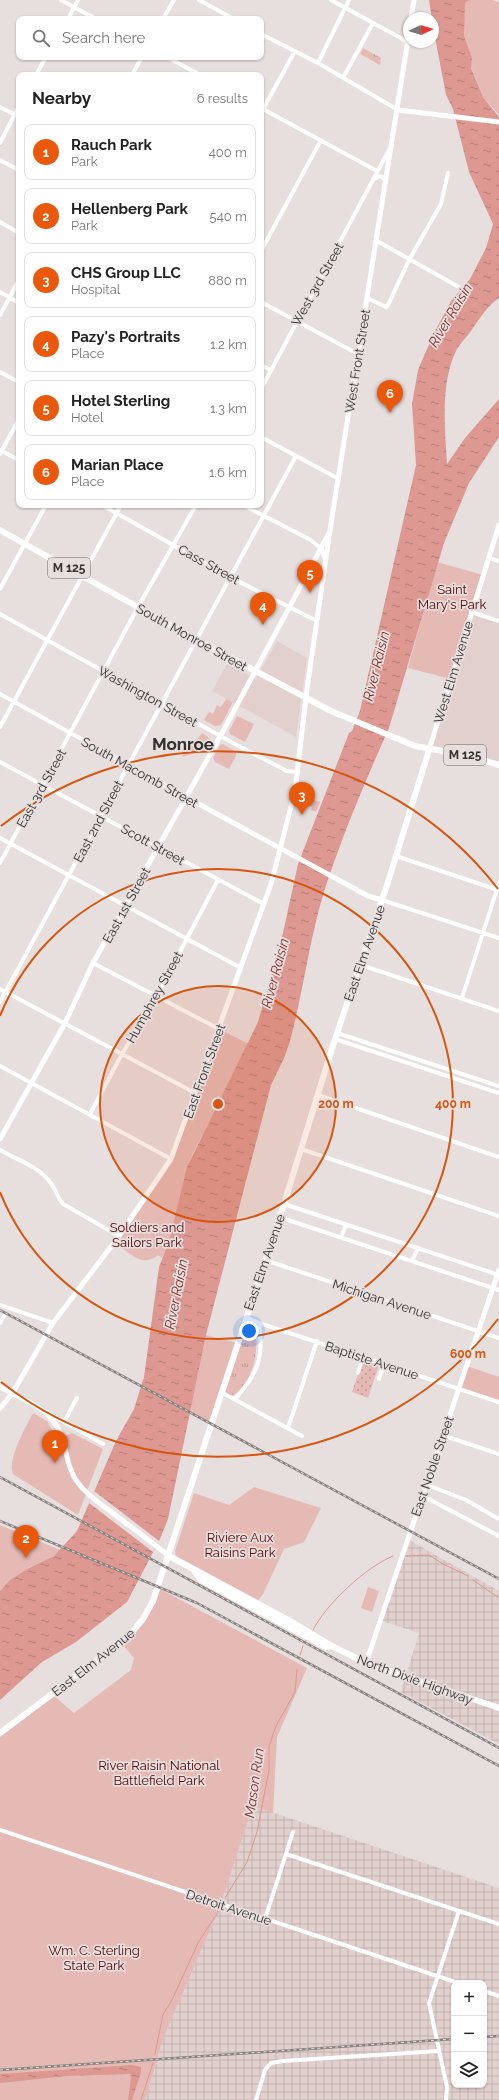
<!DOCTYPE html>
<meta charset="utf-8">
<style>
body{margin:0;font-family:Raleway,sans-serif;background:#f6f6f6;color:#222}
.controls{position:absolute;right:12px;bottom:12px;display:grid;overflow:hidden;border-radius:8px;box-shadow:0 1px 3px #0004}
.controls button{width:36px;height:36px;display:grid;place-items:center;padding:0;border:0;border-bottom:1px solid #e0e0e0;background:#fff;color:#222;font:20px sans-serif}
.compass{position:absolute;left:403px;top:12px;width:36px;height:36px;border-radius:50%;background:#fff;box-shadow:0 1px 3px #0004;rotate:86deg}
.you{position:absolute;left:249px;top:1331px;width:14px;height:14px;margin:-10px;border:3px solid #fff;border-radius:50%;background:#1a73e8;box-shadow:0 0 0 6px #1a73e833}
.badge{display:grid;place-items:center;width:26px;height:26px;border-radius:50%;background:#ea580c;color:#fff;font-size:13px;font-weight:700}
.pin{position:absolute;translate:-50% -33px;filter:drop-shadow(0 1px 2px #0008)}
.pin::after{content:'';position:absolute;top:21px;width:14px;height:12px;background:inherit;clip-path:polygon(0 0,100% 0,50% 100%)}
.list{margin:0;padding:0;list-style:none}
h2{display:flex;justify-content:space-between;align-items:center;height:52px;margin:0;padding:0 16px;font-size:17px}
h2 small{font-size:13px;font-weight:400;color:#767676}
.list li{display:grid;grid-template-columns:26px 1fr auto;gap:12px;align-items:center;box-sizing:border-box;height:56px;margin:0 8px 8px;padding:0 8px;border:1px solid #e0e0e0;border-radius:8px}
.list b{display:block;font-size:15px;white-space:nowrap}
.list p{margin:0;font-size:13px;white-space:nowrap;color:#767676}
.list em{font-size:13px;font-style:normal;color:#767676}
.icon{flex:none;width:22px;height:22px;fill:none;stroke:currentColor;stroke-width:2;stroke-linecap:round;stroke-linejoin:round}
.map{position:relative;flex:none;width:499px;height:2100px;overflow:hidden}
.search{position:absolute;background:#fff;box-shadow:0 1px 3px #0004;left:16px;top:16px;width:248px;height:44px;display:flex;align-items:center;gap:10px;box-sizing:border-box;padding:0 14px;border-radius:8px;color:#767676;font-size:15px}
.panel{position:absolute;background:#fff;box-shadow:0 1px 3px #0004;left:16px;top:72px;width:248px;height:436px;border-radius:8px}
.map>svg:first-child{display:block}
.built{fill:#e1d0ce}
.industrial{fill:url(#industrial-grid);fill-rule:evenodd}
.grass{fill:url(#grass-tufts)}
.park{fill:#e5b9b4}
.garden{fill:url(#garden-dots)}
.water{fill:url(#water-ripples)}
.pier{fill:#e7dfde}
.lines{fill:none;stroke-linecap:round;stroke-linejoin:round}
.stream{stroke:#dc9891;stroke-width:1}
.minor{stroke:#fff;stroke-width:4}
.tertiary{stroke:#fff;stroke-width:5}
.secondary{stroke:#fff;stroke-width:6}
.primary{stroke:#fff;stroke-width:6}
.rail-casing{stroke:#86807f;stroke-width:2.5}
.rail{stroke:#e7dfde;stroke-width:1;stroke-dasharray:3;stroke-linecap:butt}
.ring{fill:none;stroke:#d65510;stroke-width:2}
.labels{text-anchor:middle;stroke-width:3.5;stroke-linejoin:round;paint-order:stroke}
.shield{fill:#e7dfde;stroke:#6a6564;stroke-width:1}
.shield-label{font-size:12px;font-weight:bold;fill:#343130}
.street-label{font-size:13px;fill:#343130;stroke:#e7dfde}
.park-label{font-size:13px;fill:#560409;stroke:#e7dfde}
.water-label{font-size:14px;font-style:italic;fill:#7e2e2b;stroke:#e7dfde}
.district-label{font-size:17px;font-weight:bold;fill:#343130;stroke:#e7dfde}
.centre{fill:#d65510;stroke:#e7dfde;stroke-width:2}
.ring-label{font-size:12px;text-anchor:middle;font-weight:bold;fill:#d65510;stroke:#e7dfde;stroke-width:3.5;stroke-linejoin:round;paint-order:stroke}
</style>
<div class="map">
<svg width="499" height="2100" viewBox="0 0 499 2100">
<defs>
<pattern id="industrial-grid" width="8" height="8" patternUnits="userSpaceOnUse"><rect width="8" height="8" fill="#e1d0ce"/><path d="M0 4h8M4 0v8" fill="none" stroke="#c2b3b1"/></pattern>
<pattern id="grass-tufts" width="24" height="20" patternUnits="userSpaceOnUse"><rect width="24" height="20" fill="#e5b9b4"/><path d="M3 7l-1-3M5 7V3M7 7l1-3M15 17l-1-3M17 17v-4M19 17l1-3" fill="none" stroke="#ba9793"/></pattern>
<pattern id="garden-dots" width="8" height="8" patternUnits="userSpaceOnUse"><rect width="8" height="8" fill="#e5b9b4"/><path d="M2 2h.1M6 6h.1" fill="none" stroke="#ba9793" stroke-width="1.8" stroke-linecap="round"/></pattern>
<pattern id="water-ripples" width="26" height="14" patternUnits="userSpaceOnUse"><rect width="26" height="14" fill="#dc9891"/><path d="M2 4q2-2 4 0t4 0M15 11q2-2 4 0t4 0" fill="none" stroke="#b37d77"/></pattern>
</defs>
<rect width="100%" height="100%" fill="#e7dfde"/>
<path class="built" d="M471,612L499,621V765L429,750Z
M277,641L307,658L296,737L212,691L227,664L256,679Z"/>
<path class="industrial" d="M409,1540L499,1591V1744L401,1692L419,1633L382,1621Z
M253,1806L499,1888V2100H145L163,2039L219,1909ZM454,1983H484V2085H454Z"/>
<path class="grass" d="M363,48L381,58L380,65L360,54Z
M248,1322H252L255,1325C258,1348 257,1368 242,1387C239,1391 235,1395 230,1396L225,1393Z"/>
<path class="park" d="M470,0H492L499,2V115L483,97L471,67L472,58L463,36L465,3Z
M437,562L483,575L451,679L408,668Z
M226,699L233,702L221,725L215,726L204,720L209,712L213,714L217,705L221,707Z
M237,716L254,724L245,742L230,734L229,731Z
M202,733L208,737L210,740L205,750L182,757L190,743L193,745Z
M223,744L236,752V756L229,769L215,762L213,758L220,745Z
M301,796L320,802L316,812L311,810L312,807L299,803Z
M219,1029L249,1044L192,1155L169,1241L162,1258L158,1255C141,1269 129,1252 115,1242L171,1159Z
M206,1335L237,1343L210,1424L190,1412Z
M467,1366L499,1377V1401L462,1388L461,1384Z
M33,1413L47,1421L56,1437L65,1436L72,1433L103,1449L78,1515L13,1474C7,1460 26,1426 33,1413Z
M254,1487L321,1508L304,1542L284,1549L263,1594L258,1600L176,1556L175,1551L194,1493L229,1505Z
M0,1525L60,1550C51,1560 39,1562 27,1569C17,1575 8,1582 0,1591Z
M368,1587L379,1591L372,1612L361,1608Z
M160,1589L307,1668L277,1737L273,1813L253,1806L219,1909L163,2039L145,2100H0V1737L54,1696L74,1713L131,1670L134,1658L122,1644C141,1630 153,1612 160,1589Z"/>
<path class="garden" d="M365,1361L378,1365V1368L368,1398L352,1392L362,1363Z"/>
<path class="water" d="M429,0H470L465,3L464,36L472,58L471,68L483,97L499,117V298C488,305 480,318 473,328C468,336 460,343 456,351C440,384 445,429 447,464L465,438L499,399V437L469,483L444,543L389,728C365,782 341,838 323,895C309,942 303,993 290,1041L285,1056L271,1085L206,1335L168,1519L160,1539L127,1602L76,1642L42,1662L0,1700V1591L10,1580L27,1569L54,1556L77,1531L116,1441L134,1409L144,1377L159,1267L169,1241L187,1167L258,1022L281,942L298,864L349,733L352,731L360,711L416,465L412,404L418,370L433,335L451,301L470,279L486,248L493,224L469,172L453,109L446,95L434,32Z
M132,2065L141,2067V2072L132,2100H128L131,2078L130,2074L66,2076L0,2083V2074Z"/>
<path class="pier" d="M94,1491L159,1541L153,1552L89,1503Z"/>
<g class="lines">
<path class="stream" d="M406,1556L429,1555L443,1564L468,1576
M473,1580L499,1598
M313,1630C326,1604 366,1567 393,1556
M306,1641V1640
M300,1655L303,1646
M225,1898L247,1862L257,1832L269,1770V1746L276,1726L295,1692L297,1669
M155,2054L163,2014L171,2002L199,1941L219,1911
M141,2100L153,2063"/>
<path class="minor" d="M61,0L96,19
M199,0L232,18
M331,0L408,42
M68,19L78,0
M163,19L174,0
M261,34L318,63L398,110
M167,57L200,75
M318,63L349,0
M36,75L46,57
M132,75L142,57
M343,78L373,23
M0,107L19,117
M261,108L377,171
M261,113L295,51
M0,143L19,106
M0,160L19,170
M374,179L381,176L386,181
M0,222L19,233
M377,241L459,287
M261,251L321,140
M0,292L19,303
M367,298L386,307L388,305L409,260L441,204L448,173
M261,302L358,354
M0,315L19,280
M261,365L271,370
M0,372L19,382
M261,389L389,150
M261,437L339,479
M0,450L19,460
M0,454L19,419
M102,505L230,577L317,621
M243,505L309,539L322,549L325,560
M489,558L499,561
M0,589L46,505
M471,612L499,621
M0,614L233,743L287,771L298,772
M0,694L186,797
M0,727L121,505
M0,762L264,904
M0,838L241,968
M396,856L498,890
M0,863L138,607L196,505
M382,900L499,938
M93,963L219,1029
M361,965L499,1011
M0,989L195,1093
M462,998L499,883
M0,1002L296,456
M337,1033L499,1086
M335,1039L499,1093
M0,1066L171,1159
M318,1095L499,1157
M90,1114L122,1054L156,997L218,880
M301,1149L499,1216
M0,1150C17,1160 38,1166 50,1182C56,1189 57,1197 63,1204L119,1236
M284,1204L499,1275
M279,1217L499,1290
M341,1237L346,1225
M265,1260L499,1338
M412,1261L418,1248
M0,1305L53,1323
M246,1317L259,1323L499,1402
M0,1323L4,1316
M358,1373L363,1357
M379,1379L384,1364
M221,1392L302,1436
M235,1399C258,1374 264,1357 259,1323
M45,1411L103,1444
M64,1422L77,1398
M288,1428L317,1341
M442,1435L499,1454
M425,1484L466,1500L499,1519
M421,1495L499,1536
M0,1830L458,1983
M286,1854L499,1924
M265,1919L293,1832
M484,1991L499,1996
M256,2100L265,2070L271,2063L283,2061L438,2051
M446,2100L447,2087L429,2003L459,1911"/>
<path class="tertiary" d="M411,18L414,0
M398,110L499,122
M429,750L499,525
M186,797L346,884L368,896L382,900
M0,1139L65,1023L93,963L221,735L329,533
M0,1387C25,1401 51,1407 62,1437C67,1453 68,1470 78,1483C87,1495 99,1503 110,1511C130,1526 150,1541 169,1556
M0,1408L12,1394L53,1323L119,1236L171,1159L271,884L295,791L307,689L330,530L409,33
M366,1663L499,1270"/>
<path class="secondary" d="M169,1556L292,1622L332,1646L366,1663L499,1708
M195,1572L201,1580L326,1647L332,1646
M0,1733L127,1638L143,1619L153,1601L284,1204L335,1039L388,882L429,750"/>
<path class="primary" d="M0,530L197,640L331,711L415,746L465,755L499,765"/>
<defs>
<path id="rail" d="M0,1310L499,1579
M0,1477L499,1748
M0,1521L197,1603L499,1766
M484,2037L499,2036
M0,2070L454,2039"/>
</defs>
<use href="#rail" class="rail-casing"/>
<use href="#rail" class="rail"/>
</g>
<circle cx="218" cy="1104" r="118" fill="#d65510" fill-opacity=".12"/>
<g class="ring">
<circle cx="218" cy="1104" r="118"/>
<path d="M0 1016A235 235 0 1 1 0 1192"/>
<path d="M498 1319A353 353 0 0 1 1 1382M1 826A353 353 0 0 1 498 889"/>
</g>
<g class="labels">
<g class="shield">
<rect x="48" y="558" width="42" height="20" rx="3"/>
<rect x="444" y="745" width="42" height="20" rx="3"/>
</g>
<g class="shield-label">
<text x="69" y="572">M 125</text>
<text x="465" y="759">M 125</text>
</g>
<g class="street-label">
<text transform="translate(317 284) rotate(-61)" y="5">West 3rd Street</text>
<text transform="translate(357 361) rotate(-81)" y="5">West Front Street</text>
<text transform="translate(209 564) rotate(29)" y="5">Cass Street</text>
<text transform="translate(192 637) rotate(29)" y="5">South Monroe Street</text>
<text transform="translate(453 672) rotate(-73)" y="5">West Elm Avenue</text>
<text transform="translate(148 696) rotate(29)" y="5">Washington Street</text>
<text transform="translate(140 772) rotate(29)" y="5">South Macomb Street</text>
<text transform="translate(41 788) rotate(-61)" y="5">East 3rd Street</text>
<text transform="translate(98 821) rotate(-62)" y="5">East 2nd Street</text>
<text transform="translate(153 844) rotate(29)" y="5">Scott Street</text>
<text transform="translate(126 905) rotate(-61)" y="5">East 1st Street</text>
<text transform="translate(364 953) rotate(-71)" y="5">East Elm Avenue</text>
<text transform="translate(154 997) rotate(-61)" y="5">Humphrey Street</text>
<text transform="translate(204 1071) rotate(-70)" y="5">East Front Street</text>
<text transform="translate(264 1262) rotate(-71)" y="5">East Elm Avenue</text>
<text transform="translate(382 1299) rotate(18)" y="5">Michigan Avenue</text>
<text transform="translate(372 1360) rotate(18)" y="5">Baptiste Avenue</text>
<text transform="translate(432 1466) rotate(-71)" y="5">East Noble Street</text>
<text transform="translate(93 1662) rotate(-38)" y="5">East Elm Avenue</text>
<text transform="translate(415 1679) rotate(20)" y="5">North Dixie Highway</text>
<text transform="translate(229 1907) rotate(18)" y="5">Detroit Avenue</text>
</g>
<g class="park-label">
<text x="452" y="594">Saint<tspan x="452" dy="15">Mary's Park</tspan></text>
<text x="147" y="1232">Soldiers and<tspan x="147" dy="15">Sailors Park</tspan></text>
<text x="240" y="1542">Riviere Aux<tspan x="240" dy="15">Raisins Park</tspan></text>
<text x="159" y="1770">River Raisin National<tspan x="159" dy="15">Battlefield Park</tspan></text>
<text x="94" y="1955">Wm. C. Sterling<tspan x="94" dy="15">State Park</tspan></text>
</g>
<g class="water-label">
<text transform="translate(450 315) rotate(-59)" y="5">River Raisin</text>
<text transform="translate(376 666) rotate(-76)" y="5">River Raisin</text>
<text transform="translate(275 973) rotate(-75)" y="5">River Raisin</text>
<text transform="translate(176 1294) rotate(-79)" y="5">River Raisin</text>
<text transform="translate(254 1783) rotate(-82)" y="5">Mason Run</text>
</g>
<g class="district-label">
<text x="183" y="750">Monroe</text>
</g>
</g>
<circle cx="218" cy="1104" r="6" class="centre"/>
<g class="ring-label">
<text x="336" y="1108">200 m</text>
<text x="453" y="1108">400 m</text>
<text x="468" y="1358">600 m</text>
</g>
</svg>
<div class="controls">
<button>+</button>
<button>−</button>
<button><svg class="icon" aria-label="layers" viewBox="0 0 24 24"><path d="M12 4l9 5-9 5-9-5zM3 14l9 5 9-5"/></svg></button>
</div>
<svg class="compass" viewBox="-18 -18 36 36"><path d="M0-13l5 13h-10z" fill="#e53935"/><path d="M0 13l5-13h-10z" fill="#767676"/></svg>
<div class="you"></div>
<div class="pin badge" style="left:55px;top:1463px">1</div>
<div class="pin badge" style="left:26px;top:1558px">2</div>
<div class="pin badge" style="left:302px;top:815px">3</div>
<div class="pin badge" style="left:263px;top:625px">4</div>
<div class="pin badge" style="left:310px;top:593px">5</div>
<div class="pin badge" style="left:390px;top:413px">6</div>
<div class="search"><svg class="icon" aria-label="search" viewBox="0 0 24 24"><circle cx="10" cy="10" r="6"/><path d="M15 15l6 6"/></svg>Search here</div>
<section class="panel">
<h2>Nearby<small>6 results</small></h2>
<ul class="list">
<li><span class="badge">1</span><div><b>Rauch Park</b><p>Park</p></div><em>400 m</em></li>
<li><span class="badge">2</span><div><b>Hellenberg Park</b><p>Park</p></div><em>540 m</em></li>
<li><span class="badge">3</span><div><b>CHS Group LLC</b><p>Hospital</p></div><em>880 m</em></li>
<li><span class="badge">4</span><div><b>Pazy's Portraits</b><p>Place</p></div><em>1.2 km</em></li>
<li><span class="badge">5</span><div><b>Hotel Sterling</b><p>Hotel</p></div><em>1.3 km</em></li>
<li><span class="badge">6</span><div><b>Marian Place</b><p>Place</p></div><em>1.6 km</em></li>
</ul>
</section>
</div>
